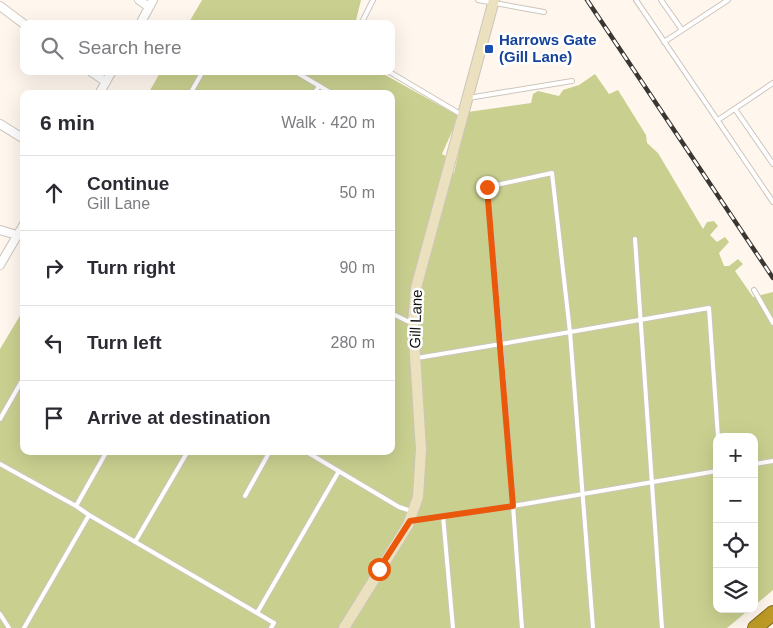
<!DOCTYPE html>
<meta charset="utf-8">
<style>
body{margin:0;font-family:Helvetica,sans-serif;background:#f2f2f3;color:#2b2b33}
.controls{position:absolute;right:15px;bottom:15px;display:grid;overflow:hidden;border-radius:10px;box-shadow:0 5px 20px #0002}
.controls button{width:45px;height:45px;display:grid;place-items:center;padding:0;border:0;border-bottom:1px solid #e1e1e2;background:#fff;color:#2b2b33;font:25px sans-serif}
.stop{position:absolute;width:15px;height:15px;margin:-11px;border:4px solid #ea580c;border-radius:50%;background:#fff}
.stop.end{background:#ea580c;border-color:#fff;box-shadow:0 1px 5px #0008}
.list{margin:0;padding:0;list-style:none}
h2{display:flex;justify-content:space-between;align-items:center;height:65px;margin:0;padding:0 20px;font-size:21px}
h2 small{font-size:16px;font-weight:400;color:#7c7c81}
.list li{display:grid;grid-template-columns:32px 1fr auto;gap:15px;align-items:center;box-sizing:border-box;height:75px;padding:0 20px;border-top:1px solid #e1e1e2}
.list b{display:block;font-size:19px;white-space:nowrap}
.list p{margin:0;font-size:16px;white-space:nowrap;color:#7c7c81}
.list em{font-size:16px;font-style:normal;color:#7c7c81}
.icon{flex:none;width:28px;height:28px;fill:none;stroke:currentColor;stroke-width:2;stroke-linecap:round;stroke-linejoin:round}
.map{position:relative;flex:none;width:773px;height:628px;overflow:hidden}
.search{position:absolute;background:#fff;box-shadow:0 5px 20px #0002;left:20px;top:20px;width:375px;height:55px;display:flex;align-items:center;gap:12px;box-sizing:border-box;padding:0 18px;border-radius:10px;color:#7c7c81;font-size:19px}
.panel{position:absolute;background:#fff;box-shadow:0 5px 20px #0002;left:20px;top:90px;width:375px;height:365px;border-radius:10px}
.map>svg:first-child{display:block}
.green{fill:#c9d08f}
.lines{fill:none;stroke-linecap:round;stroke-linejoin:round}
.lane-casing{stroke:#cdc5bc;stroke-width:6}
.street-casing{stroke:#cdc5bc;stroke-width:10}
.secondary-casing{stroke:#cdc5bc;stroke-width:12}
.highway-casing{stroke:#81691c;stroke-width:16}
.lane{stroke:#fff;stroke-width:4}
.street{stroke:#fff;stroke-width:8}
.secondary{stroke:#ebe1be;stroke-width:10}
.highway{stroke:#bd9a25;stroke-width:14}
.rail-casing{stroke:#3a3732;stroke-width:4.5}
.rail{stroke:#fff;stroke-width:2.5;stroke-dasharray:8;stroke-linecap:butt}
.route{stroke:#ea580c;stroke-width:6}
.transit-dot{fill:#1a4fb4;stroke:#fff;stroke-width:2}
.labels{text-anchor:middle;stroke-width:5;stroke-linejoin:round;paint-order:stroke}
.transit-label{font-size:15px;font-weight:bold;fill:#164399;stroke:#fff;text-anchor:start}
.street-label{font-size:15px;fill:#120f0c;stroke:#fff}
</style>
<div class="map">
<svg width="773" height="628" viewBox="0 0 773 628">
<rect width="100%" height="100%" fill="#fff7ee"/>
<path class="green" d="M202,0H361L355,24H188Z
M161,71H378L459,116L442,154L451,159L449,172L454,173L468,112L531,103L533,94L538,91L559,96L563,90L579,85L595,74L609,94L618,90L646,135L647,143L658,153L703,229L707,222L714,221L718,226L710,235L717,242L725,237L729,242L719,253L724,266H729L738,259L743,264L735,271L753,297L773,292V590L754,606V437H717V609H750L727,628H0V349L24,309V451H391V94H148Z"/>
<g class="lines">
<defs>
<path id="lane" d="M478,0L544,12
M636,0L773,202
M661,0L682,30
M361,24L373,0
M664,42L728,0
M294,71L333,94
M388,71L462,115
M190,94L203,71
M314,94L319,86
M468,98L572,81
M735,109L773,164
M718,120L773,83
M635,239L662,628
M754,290L773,323
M391,313L411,323
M417,358L501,344L487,187L552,173L570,332L593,628
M0,419L24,377
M305,451L399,507L411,511
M0,464L76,506
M754,464L773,461
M717,471L513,506L501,344L709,308L718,437
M245,496L270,451
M89,515L257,613L274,623L271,628
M443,516L453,628
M411,521L513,506L522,628
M135,542L188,451
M257,613L339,471
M0,614L9,628
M24,628L89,515L76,506L107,451"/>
<path id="street" d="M139,0L149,7
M0,6L24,24
M140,24L153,0
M90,71L106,82
M99,94L112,71
M0,124L24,139
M0,230L17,235
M0,265L24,224"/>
<path id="secondary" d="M344,628L408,525L418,497L421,449L413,324L416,288L494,0"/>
<path id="highway" d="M755,628L773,613"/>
</defs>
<use href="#lane" class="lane-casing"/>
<use href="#street" class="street-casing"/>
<use href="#secondary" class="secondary-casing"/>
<use href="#highway" class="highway-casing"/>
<use href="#lane" class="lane"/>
<use href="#street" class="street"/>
<use href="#secondary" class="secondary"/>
<use href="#highway" class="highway"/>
<defs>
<path id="rail" d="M587,0L773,278"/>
</defs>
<use href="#rail" class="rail-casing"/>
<use href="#rail" class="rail"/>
</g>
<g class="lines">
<path class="route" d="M379,569L410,521L513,506L487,187"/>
</g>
<rect class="transit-dot" x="484" y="44" width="10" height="10" rx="2.5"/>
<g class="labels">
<g class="transit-label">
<text x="499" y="45">Harrows Gate<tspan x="499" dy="17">(Gill Lane)</tspan></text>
</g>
<g class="street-label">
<text transform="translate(416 319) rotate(-88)" y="5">Gill Lane</text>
</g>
</g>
</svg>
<div class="controls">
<button>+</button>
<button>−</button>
<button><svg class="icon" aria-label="locate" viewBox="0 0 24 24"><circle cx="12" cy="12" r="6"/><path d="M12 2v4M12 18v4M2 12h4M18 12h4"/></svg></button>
<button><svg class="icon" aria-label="layers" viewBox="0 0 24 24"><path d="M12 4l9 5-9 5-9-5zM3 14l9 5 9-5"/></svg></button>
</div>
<div class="stop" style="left:379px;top:569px"></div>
<div class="stop end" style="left:487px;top:187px"></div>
<div class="search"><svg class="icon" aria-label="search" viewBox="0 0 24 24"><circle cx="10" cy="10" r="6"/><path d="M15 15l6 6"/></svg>Search here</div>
<section class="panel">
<h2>6 min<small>Walk · 420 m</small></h2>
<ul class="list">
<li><svg class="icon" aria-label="ahead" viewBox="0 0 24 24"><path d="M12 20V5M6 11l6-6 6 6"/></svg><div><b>Continue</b><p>Gill Lane</p></div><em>50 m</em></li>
<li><svg class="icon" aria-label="right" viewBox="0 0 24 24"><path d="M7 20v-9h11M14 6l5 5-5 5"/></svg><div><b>Turn right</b></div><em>90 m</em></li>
<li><svg class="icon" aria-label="left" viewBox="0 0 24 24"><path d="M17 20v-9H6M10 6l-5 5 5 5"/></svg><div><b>Turn left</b></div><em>280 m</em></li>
<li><svg class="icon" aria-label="arrive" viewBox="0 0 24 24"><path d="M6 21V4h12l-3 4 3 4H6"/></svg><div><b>Arrive at destination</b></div></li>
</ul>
</section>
</div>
